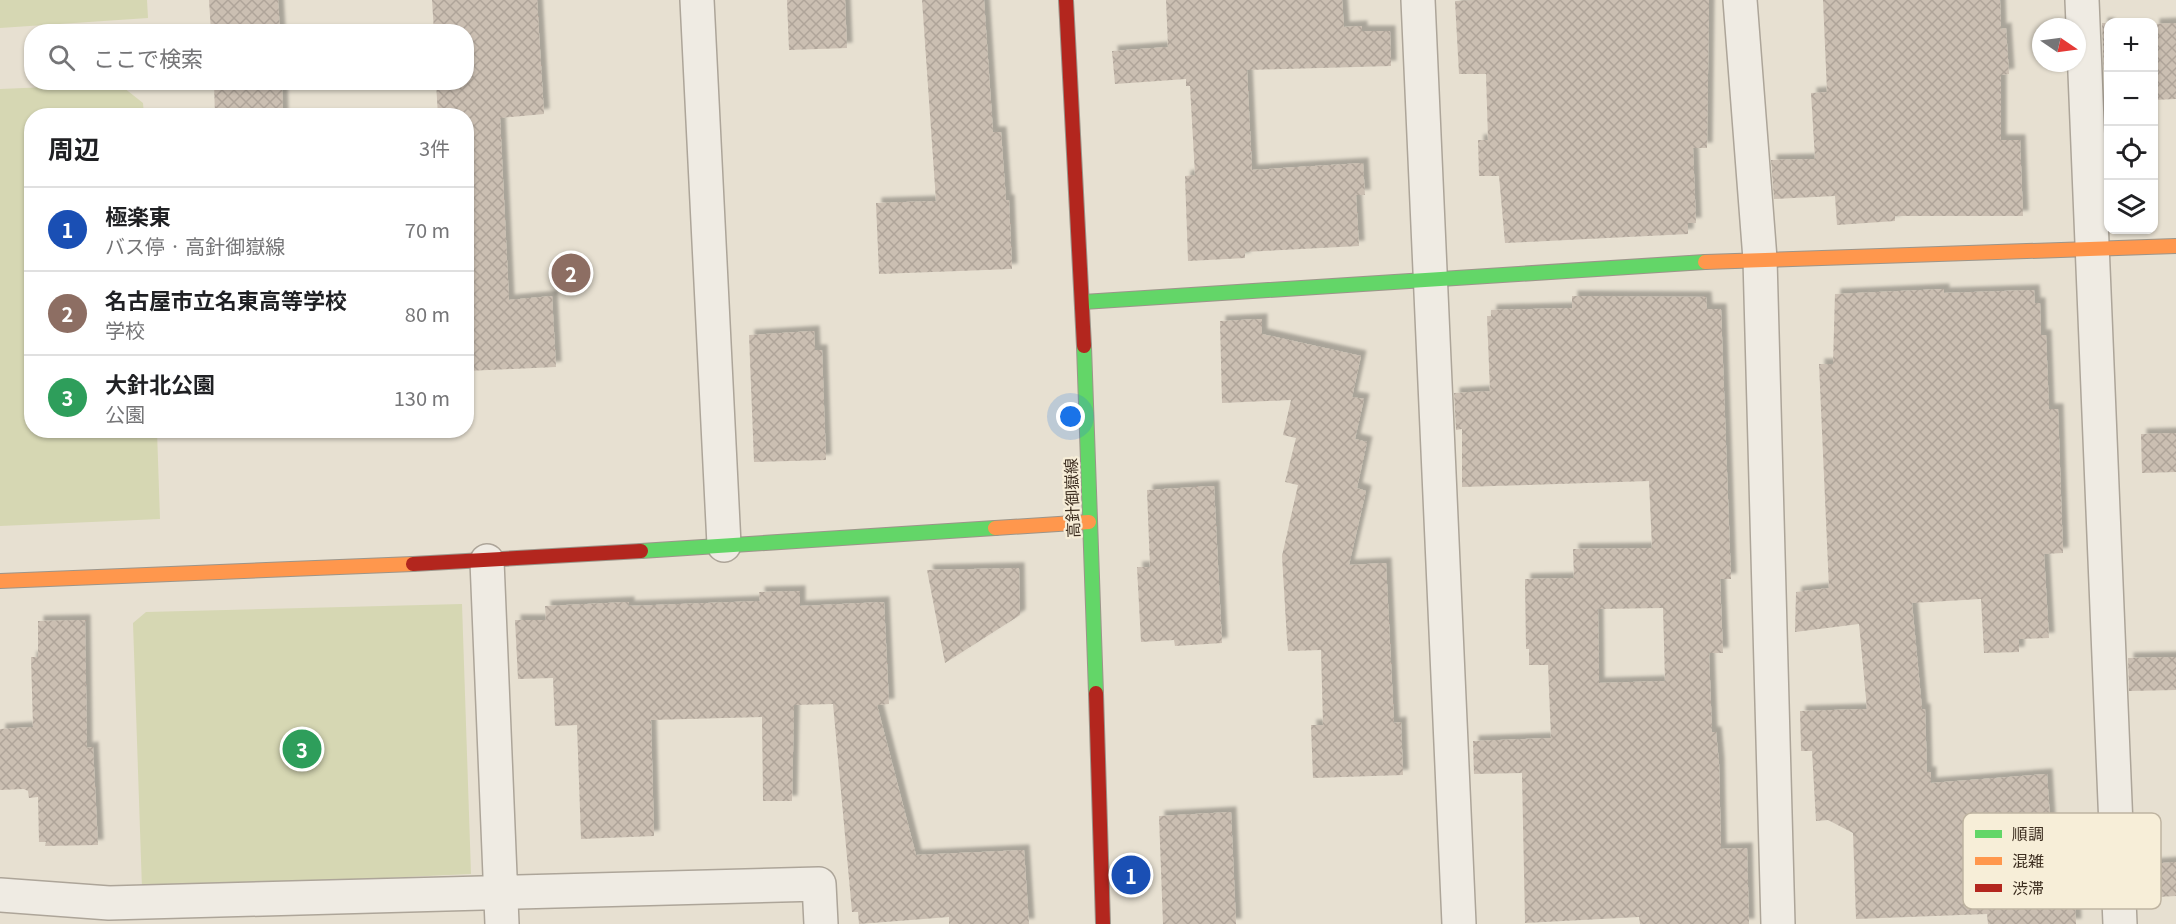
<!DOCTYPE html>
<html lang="ja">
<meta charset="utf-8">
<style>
body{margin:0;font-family:Georgia,"Noto Sans JP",serif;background:#f6f6f6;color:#202124}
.controls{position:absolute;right:18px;top:18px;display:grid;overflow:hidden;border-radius:12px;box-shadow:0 2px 4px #0004}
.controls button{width:54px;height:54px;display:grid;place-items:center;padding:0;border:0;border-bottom:2px solid #e0e0e0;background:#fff;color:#202124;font:30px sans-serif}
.compass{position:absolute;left:2032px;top:18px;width:54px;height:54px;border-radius:50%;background:#fff;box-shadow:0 2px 4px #0004;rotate:103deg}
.you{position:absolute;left:1071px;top:417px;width:21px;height:21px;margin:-15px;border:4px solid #fff;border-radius:50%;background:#1a73e8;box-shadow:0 0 0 9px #1a73e833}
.badge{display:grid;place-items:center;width:39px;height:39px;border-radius:50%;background:#db2777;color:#fff;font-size:20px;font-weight:700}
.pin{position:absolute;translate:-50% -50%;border:3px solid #fff;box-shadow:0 2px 6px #0006}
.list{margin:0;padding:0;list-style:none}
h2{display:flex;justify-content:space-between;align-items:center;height:78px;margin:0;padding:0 24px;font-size:26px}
h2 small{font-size:20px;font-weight:400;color:#757577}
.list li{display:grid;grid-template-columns:39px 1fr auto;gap:18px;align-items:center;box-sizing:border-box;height:84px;padding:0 24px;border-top:2px solid #e0e0e0}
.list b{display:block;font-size:22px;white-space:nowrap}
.list p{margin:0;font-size:20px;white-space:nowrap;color:#757577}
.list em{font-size:20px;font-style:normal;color:#757577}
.icon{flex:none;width:33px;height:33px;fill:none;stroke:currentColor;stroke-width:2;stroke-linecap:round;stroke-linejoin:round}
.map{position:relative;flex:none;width:2176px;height:924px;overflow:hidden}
.search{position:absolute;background:#fff;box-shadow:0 2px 4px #0004;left:24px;top:24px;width:450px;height:66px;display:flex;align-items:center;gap:15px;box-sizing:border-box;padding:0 21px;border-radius:24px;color:#757577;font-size:22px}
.panel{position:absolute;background:#fff;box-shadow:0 2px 4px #0004;left:24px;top:108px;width:450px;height:330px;border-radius:24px}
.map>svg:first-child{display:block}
.park{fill:#d6d7b3}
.building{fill:url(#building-cross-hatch);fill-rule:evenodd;filter:url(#shadow)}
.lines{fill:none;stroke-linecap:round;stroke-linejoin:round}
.street-casing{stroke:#ada599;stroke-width:36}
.fast-casing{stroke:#9c958a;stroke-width:16}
.slow-casing{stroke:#9c958a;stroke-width:16}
.jam-casing{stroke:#9c958a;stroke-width:16}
.street{stroke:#efebe3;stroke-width:33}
.fast{stroke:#63d668;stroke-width:14}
.slow{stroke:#ff974d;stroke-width:14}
.jam{stroke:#b3261e;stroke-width:14}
.labels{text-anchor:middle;stroke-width:4.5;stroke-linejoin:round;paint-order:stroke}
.street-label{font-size:16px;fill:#3d2e20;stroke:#f7eed8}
.key{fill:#f7eed8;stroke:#bfb4a1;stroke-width:1.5}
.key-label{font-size:16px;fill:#3d2e20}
</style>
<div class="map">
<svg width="2176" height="924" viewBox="0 0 2176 924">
<defs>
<pattern id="building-cross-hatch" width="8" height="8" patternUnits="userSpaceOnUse" patternTransform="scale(1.5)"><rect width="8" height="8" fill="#cbbfb2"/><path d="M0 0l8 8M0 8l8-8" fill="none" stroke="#afa499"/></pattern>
<filter id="shadow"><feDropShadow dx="5.5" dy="-5.5" stdDeviation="1.5" flood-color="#0004"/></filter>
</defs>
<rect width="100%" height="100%" fill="#e7e0d1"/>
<path class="park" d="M0,0H147L148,18L0,28Z
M119,84L143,103L144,115L32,116V430L157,431L160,519L0,526V89Z
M462,604L471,874L142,889L133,623L146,612Z"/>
<path class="building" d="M209,0H278L280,32H211Z
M432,0H537L544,114L500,118L509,300L552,296L556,367L466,371V116H438L436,82H466V32H434Z
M787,0H845L847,48L789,50Z
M922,0H984L993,132H1001L1006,200H1009L1012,269L879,274L876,203L936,201Z
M1166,0H1342L1344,27L1362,26V31H1390L1391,66L1247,70L1252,170L1363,163L1365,195H1356L1359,246L1245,252V258L1188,261L1185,176L1195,175L1190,86H1186V79L1115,84L1112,51L1168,47Z
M1476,0H1709L1707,148H1693L1696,223H1688V234L1505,243L1499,176H1479L1478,140H1488L1486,74H1459L1455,1Z
M1823,0H2000L2001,29L2006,28L2009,74L2001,75V140H2020L2023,216H1895V221L1837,225L1835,196L1774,199L1771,160L1815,159L1811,93L1827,92Z
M2102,23H2109V101H2105Z
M2176,23V99L2154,100V24Z
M214,82H282L283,116H215Z
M1944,289V293L2034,290L2035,303H2040L2041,335H2046L2049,409H2058L2063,553L2044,554L2049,638L2019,639V652L1984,653L1981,599L1912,603L1922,709H1925L1927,772H1931V783L2047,774L2051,833L2068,832L2069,869L2099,867L2100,900L2075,901L2076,924H1988L1987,914L1856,919L1853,833L1828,820L1816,821L1812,751H1801L1800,711L1867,709L1859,624L1795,632L1796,592L1829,588L1819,364H1833L1835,294Z
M1572,296L1706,297L1707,309H1721L1731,579H1720L1723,653H1709L1712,732H1716L1719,763L1721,849L1747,848L1749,924H1640L1639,917L1525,923L1522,773L1474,774L1473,741L1551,738L1548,665H1529V649H1526L1525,579L1574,578L1573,549L1652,548L1649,481L1462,487V429L1456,430L1454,393L1490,391L1487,316H1491V310L1572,308ZM1663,608L1665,681L1599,683L1598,609Z
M1262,319V334L1361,356L1352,397L1364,399L1355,439L1367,442L1357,488L1366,491L1349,565L1386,563L1394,723L1401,722L1403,775L1313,778L1311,725H1323L1321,650L1288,651L1287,640L1282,556L1298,485L1285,482L1296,438L1283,435L1291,400L1222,403L1220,321Z
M814,331L815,350H822L826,460L754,462L749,335Z
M2176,433V472L2142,473L2141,434Z
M1214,486L1222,643L1175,646L1174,640L1141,642L1137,567H1150L1147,490Z
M1019,568L1020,615L945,663L927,570Z
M800,591V606L884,602L889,704L877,705L916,855L1024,850L1029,924H949V917L859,924L858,912H852L833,704L794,705L792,801H763L762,717L651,720L654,836L581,839L577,725L555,726L553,678L518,679L515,620H546L545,606L629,602V606L760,601L759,592Z
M85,620L87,748L93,747L98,845L45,846L46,842H39L38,797L29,798L28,791L24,789L0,790V729L33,727L31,657H38V621Z
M2176,657V690L2129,691L2128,658Z
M1231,812L1236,924H1163L1159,816Z
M2176,862V896L2138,898L2136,865Z"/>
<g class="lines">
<defs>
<path id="street" d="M697,0L724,545
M1418,0L1459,924
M1740,0L1760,259L1778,924
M2082,0L2120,924
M487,561L502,924
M0,895L109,903L819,884L821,924"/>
<path id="fast" d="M1083,302L1705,262
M1084,346L1096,693
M641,551L995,528"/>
<path id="slow" d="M1705,262L2176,246
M995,528L1089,522
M0,581L413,564"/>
<path id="jam" d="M1066,0L1084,346
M413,564L641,551
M1096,693L1103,924"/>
</defs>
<use href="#street" class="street-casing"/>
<use href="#fast" class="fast-casing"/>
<use href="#slow" class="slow-casing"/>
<use href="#jam" class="jam-casing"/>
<use href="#street" class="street"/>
<use href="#fast" class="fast"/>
<use href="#slow" class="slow"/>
<use href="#jam" class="jam"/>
</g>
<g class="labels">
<g class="street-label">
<text transform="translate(1072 498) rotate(-92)" y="6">高針御嶽線</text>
</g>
</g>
<rect x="1963" y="813" width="198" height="96" rx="9" class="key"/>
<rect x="1975" y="830" width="27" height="8" fill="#63d668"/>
<rect x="1975" y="857" width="27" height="8" fill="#ff974d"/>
<rect x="1975" y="884" width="27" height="8" fill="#b3261e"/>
<g class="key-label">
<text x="2012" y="840">順調</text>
<text x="2012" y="867">混雑</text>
<text x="2012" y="894">渋滞</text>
</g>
</svg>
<div class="controls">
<button>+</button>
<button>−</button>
<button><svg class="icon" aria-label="locate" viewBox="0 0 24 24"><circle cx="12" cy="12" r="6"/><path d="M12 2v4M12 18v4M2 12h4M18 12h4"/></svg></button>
<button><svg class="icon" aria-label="layers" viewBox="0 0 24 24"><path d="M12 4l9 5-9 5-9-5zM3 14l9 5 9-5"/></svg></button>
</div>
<svg class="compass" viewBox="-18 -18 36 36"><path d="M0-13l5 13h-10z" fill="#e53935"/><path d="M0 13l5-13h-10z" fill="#757577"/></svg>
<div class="you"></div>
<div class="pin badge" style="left:1131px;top:875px;background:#1a4fb4">1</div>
<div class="pin badge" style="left:571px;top:273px;background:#8d6e63">2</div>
<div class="pin badge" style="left:302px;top:749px;background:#2e9e5b">3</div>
<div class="search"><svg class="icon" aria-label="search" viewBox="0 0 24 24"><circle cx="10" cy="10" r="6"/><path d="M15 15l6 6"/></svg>ここで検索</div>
<section class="panel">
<h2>周辺<small>3件</small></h2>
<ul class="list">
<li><span class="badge" style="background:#1a4fb4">1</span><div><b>極楽東</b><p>バス停 · 高針御嶽線</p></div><em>70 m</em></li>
<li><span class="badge" style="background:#8d6e63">2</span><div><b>名古屋市立名東高等学校</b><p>学校</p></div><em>80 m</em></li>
<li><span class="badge" style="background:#2e9e5b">3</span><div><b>大針北公園</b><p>公園</p></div><em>130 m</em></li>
</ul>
</section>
</div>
